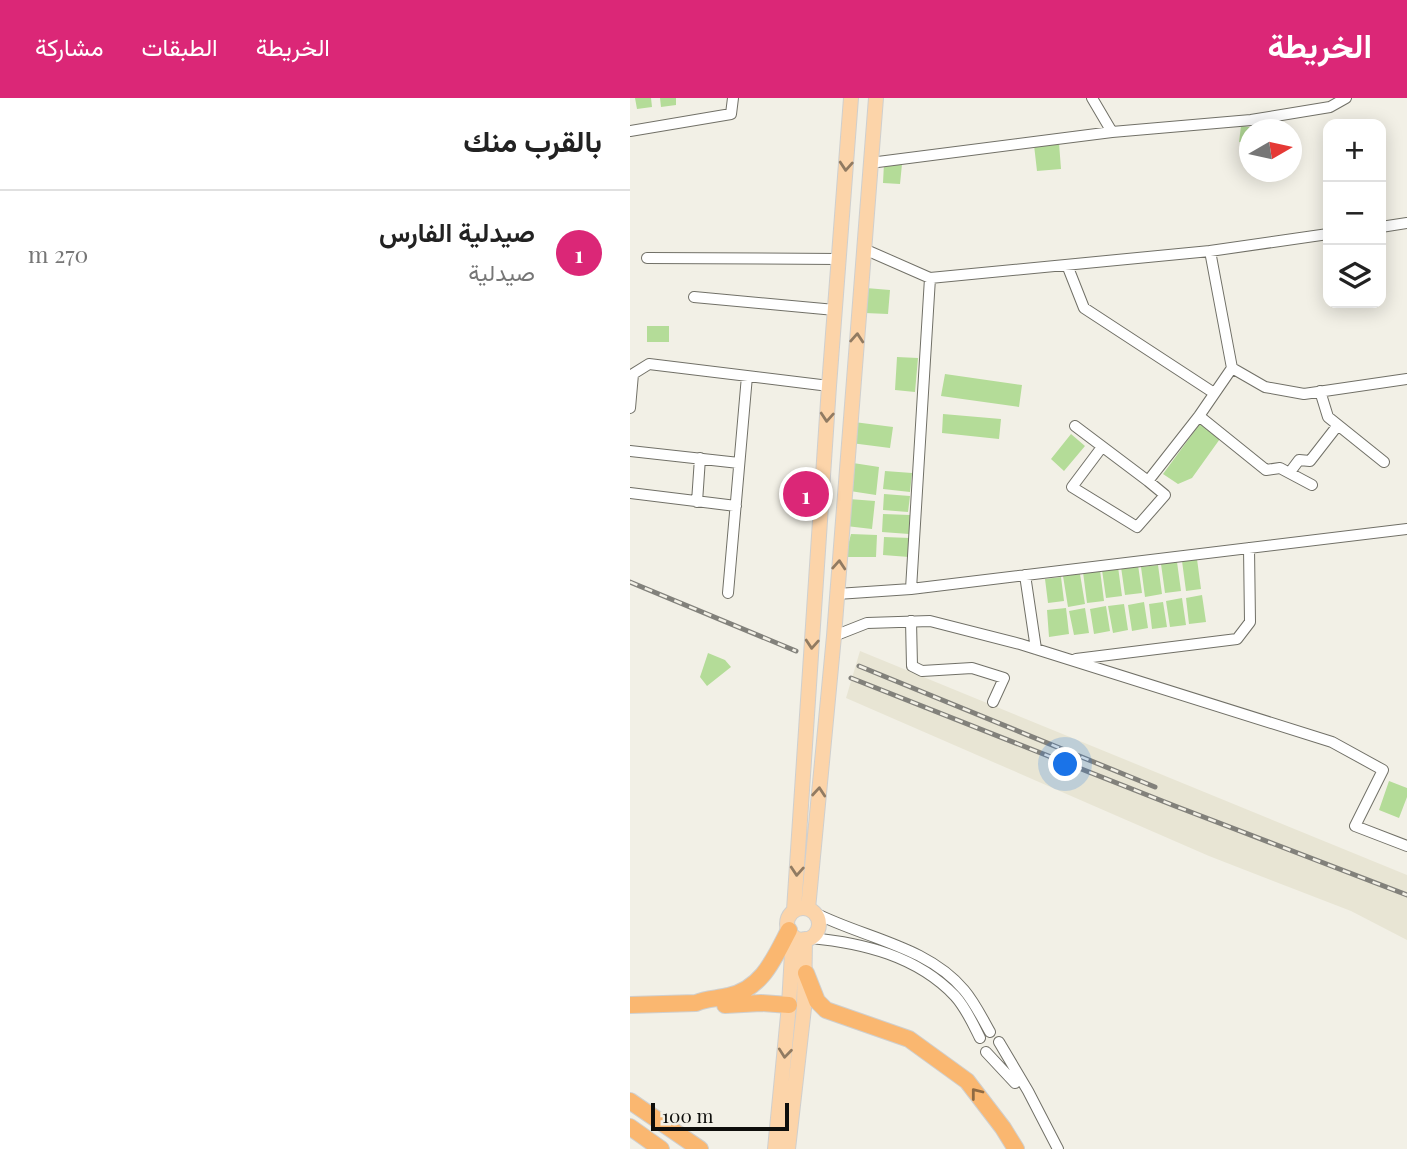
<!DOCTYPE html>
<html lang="ar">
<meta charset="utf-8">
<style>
body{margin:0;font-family:"Playfair Display",Vazirmatn,serif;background:#f6f6f6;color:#222;direction:rtl}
.controls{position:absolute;right:21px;top:21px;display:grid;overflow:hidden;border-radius:14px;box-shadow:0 4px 18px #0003}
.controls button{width:63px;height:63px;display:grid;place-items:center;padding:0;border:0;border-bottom:2px solid #e0e0e0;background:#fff;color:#222;font:35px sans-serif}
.compass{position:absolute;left:609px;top:21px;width:63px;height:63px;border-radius:50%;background:#fff;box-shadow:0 4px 18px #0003;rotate:81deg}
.scale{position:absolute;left:21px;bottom:18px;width:138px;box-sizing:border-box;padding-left:7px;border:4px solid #0e0e0b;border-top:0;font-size:19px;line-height:24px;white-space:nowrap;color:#0e0e0b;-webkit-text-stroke:5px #f2f0e6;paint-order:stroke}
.you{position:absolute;left:436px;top:667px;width:24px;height:24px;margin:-18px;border:5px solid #fff;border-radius:50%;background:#1a73e8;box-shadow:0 0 0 10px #1a73e833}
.badge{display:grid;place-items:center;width:46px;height:46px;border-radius:50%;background:#db2777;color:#fff;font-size:23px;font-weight:700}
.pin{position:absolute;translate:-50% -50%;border:4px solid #fff;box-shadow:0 2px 7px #0006}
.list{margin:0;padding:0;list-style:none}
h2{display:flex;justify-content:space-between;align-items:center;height:91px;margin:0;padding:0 28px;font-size:30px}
h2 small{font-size:23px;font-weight:400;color:#767676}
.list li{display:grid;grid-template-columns:46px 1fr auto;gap:21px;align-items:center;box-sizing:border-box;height:126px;padding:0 28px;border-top:2px solid #e0e0e0}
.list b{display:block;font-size:26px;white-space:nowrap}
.list p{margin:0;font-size:23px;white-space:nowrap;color:#767676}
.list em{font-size:23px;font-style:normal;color:#767676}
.icon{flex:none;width:38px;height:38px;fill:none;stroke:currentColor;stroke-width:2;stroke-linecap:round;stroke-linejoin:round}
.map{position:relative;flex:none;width:777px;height:1051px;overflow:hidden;direction:ltr}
header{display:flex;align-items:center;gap:42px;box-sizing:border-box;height:98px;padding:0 35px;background:#db2777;color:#fff}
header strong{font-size:33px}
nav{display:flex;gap:38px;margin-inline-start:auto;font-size:24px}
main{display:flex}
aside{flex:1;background:#fff}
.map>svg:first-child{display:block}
.built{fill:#e8e5d4}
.building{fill:#b4dc98}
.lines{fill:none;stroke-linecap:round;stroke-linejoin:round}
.minor-casing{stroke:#717067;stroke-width:12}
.major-casing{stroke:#cfcfce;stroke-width:16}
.highway-casing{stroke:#cfcfce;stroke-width:18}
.minor{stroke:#fff;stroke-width:10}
.major{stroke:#fcd4a9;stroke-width:14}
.highway{stroke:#fab770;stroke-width:16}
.rail-casing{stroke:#82817b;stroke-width:5}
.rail{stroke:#f2f0e6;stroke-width:2.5;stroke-dasharray:8;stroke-linecap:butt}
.oneway{stroke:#917b62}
.oneway2{stroke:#906b43}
</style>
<header>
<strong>الخريطة</strong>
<nav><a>الخريطة</a><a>الطبقات</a><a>مشاركة</a></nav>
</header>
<main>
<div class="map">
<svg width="777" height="1051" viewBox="0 0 777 1051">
<rect width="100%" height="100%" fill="#f2f0e6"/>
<path class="built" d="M230,553L777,777V842L721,813L579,758L216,600Z"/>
<path class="building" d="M5,0H21L22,9L7,11Z
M30,0H46V7L31,9Z
M611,28L620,29V45L609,44Z
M429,45L431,71L407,73L404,47Z
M254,65L272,66L270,86L253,85Z
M236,190L260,192L258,216L235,215Z
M17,228H39V244H17Z
M267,259L288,260L285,294L265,292Z
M315,276L392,287L389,309L311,298Z
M313,316L371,321L369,341L312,335Z
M572,323L592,338L562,380L548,386L533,376Z
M224,324L263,329L260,350L221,345Z
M441,336L455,348L434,373L421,361Z
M223,365L249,369L246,397L220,393Z
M255,373L282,375L280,394L253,391Z
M254,396L280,398L278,414L253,412Z
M219,401L245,403L242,431L216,428Z
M253,416L280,417L279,436L252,434Z
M221,436L247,437L246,459H215Z
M254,439L280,440L279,459L253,457Z
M567,461L571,491L556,493L552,463Z
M547,464L551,493L535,495L531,466Z
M508,467L512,495L495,497L491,469Z
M528,467L532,496L515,499L511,469Z
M488,469L492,498L476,500L472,472Z
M470,472L474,503L457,505L453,474Z
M450,476L455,506L438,509L433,478Z
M431,479L434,503L418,505L415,481Z
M572,497L576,524L559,526L556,500Z
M552,500L556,527L540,529L536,503Z
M514,504L518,530L502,533L498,507Z
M533,504L537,529L522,531L519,506Z
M494,506L498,532L483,535L478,508Z
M476,508L480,533L464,536L460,511Z
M436,510L439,536L419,539L417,512Z
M455,510L459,535L444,537L439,513Z
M78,555L95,562L101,569L77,588L70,579Z
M759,683L777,690V699L769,720L749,712Z"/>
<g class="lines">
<defs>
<path id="minor" d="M462,0L482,34
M0,33L101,16L103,0
M240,65L482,34L621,22L700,9L716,0
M751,129L777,125
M234,151L300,180L580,153L698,136
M580,153L602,270L635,289L674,296L777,281
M17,160L209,161
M437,167L454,210L584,295
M64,199L205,212
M690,293L698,319L754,364
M0,310L3,276L19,266L199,288
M569,318L636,372L650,370L682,387
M445,328L518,383L569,318L602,270
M472,349L442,389L507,429L535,397L518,383
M0,353L109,365
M660,374L669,362L680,363L708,327
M0,395L106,408
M67,404L70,360
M395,477L406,551
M281,491L300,180
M98,495L117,278
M207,496L281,491L777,431
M281,523L282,568L292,573L342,570L374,580L363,604
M204,538L237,525L300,523L390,546L702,644L753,672L725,728L777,748
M446,561L607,541L620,524L619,450
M185,815C234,840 297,848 334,892C345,905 352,920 360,934
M181,840C233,845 287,858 325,898C336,910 343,926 350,940
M369,944L398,993L428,1051
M356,954L385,985"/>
<path id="major" d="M157 826a16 16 0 1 1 32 0a16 16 0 1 1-32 0Z
M178,811L204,538L246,0
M164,812L199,288L221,0
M145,1051L159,907L163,838
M158,1051L174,910L175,841"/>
<path id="highway" d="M176,875L187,903L196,912L279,941L337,983L373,1030L386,1051
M0,907L66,905C77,900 87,901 98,898C132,891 144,861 159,832
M95,907L131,905L159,907
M0,1003L70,1051
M0,1029L31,1051"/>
</defs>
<use href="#minor" class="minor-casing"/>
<use href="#major" class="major-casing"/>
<use href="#highway" class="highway-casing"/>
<use href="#minor" class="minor"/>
<use href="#major" class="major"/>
<use href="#highway" class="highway"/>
<defs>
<path id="rail" d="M0,484L166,553
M229,568L525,689
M221,580L545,708L777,797"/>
</defs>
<use href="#rail" class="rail-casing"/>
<use href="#rail" class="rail"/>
</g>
<defs><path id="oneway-chevron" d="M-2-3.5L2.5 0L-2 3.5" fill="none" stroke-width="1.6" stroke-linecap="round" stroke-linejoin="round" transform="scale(1.75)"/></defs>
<g class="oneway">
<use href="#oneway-chevron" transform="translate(216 68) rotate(94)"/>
<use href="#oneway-chevron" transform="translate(227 240) rotate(-86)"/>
<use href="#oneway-chevron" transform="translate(197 319) rotate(94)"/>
<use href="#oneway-chevron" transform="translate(209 467) rotate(-86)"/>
<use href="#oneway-chevron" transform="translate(182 546) rotate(94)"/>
<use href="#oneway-chevron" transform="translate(189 694) rotate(-85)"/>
<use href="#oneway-chevron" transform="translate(167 773) rotate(94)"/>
<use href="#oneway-chevron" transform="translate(155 955) rotate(96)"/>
</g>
<use class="oneway2" href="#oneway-chevron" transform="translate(346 995) rotate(-128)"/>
</svg>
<div class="controls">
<button>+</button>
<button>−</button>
<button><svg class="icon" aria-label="layers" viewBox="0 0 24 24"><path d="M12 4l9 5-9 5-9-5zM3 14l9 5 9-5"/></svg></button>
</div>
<svg class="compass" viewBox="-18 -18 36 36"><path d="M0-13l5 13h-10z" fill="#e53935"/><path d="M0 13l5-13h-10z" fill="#767676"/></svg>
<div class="scale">100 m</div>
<div class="you"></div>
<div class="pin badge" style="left:176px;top:396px">1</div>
</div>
<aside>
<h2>بالقرب منك<small></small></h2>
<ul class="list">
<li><span class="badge">1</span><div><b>صيدلية الفارس</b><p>صيدلية</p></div><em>270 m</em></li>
</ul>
</aside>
</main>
